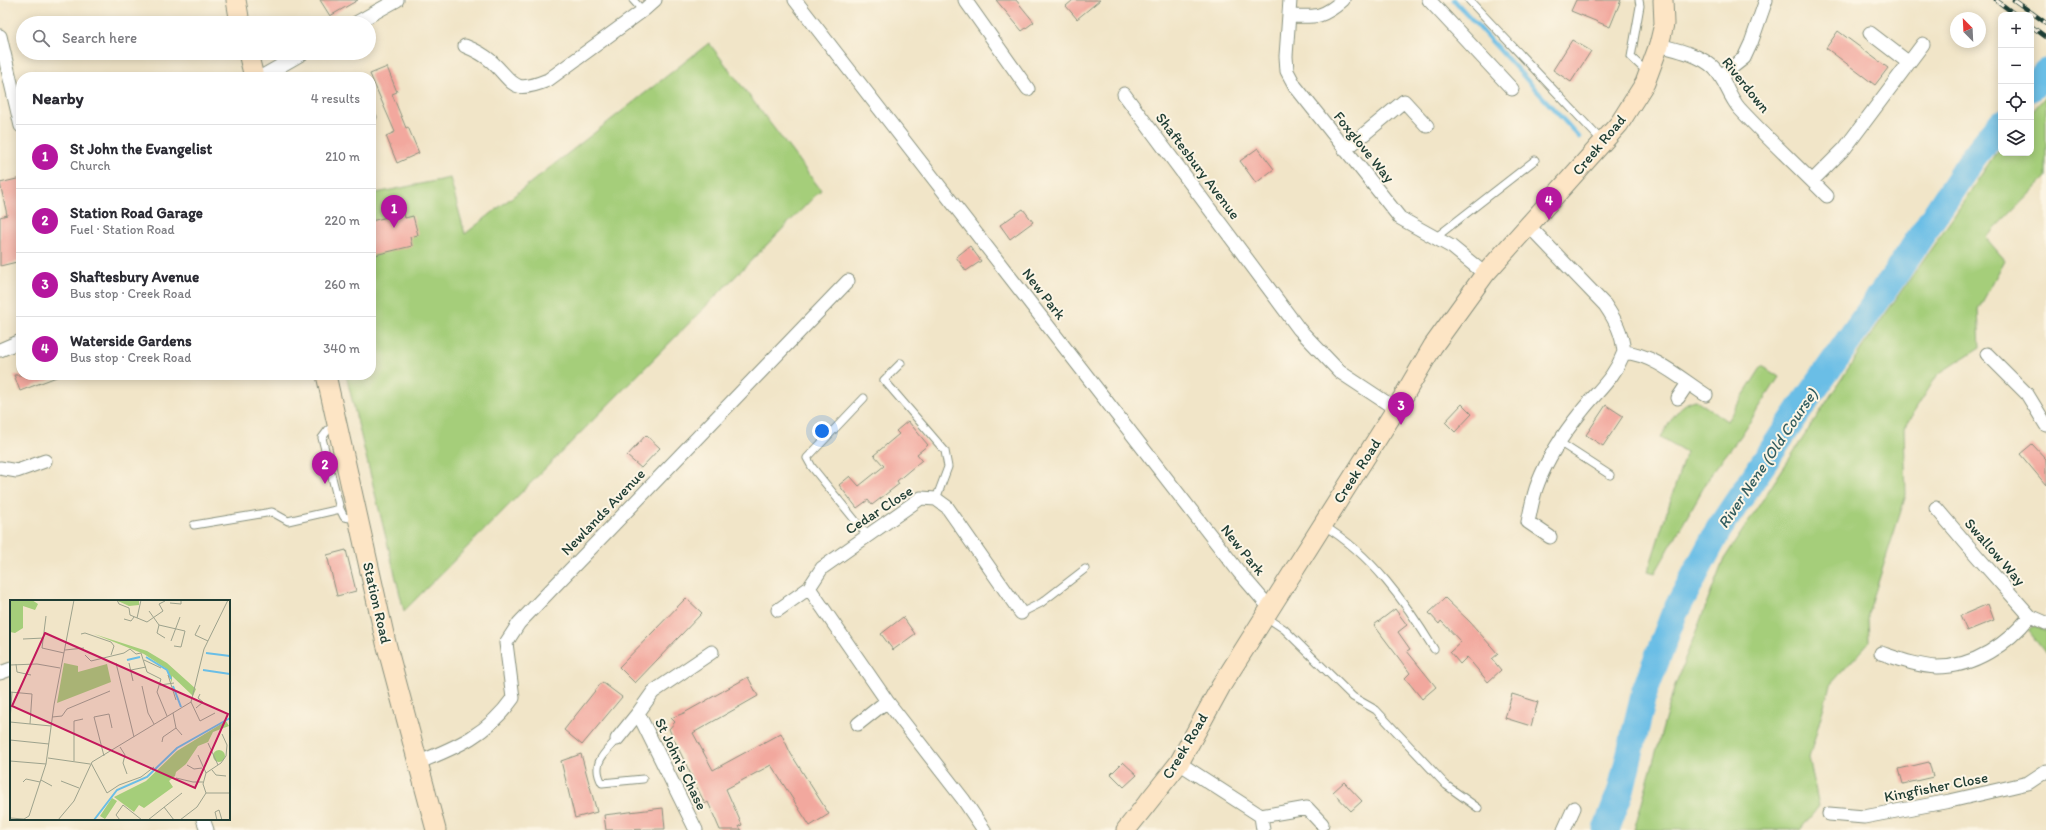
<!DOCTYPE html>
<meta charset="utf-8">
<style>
body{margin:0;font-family:Itim,sans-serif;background:#f7f7f7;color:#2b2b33}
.controls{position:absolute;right:12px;top:12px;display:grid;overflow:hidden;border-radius:8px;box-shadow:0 2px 10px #0003}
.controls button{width:36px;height:36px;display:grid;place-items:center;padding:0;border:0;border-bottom:1px solid #e1e1e2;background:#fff;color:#2b2b33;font:20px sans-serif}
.compass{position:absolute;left:1950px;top:12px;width:36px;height:36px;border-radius:50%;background:#fff;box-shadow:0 2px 10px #0003;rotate:336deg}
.you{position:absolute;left:822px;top:431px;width:14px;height:14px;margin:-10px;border:3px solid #fff;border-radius:50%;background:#1a73e8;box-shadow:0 0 0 6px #1a73e833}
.badge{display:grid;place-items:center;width:26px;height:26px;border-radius:50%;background:#b5179e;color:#fff;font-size:13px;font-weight:700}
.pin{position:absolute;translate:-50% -33px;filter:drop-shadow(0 1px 2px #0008)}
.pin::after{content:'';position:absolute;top:21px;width:14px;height:12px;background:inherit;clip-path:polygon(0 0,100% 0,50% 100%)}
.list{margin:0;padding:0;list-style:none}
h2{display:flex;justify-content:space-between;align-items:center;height:52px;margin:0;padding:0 16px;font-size:17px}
h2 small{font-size:13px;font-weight:400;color:#7c7c81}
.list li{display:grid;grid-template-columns:26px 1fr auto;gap:12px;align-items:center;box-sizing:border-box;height:64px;padding:0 16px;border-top:1px solid #e1e1e2}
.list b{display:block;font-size:15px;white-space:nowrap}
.list p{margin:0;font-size:13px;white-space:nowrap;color:#7c7c81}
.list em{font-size:13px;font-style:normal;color:#7c7c81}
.icon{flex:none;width:22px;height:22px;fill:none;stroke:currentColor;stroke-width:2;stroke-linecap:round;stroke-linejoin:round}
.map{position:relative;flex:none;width:2046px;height:830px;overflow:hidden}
.search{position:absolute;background:#fff;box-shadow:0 2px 10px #0003;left:16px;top:16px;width:360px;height:44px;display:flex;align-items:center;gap:10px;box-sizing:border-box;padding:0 14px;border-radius:22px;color:#7c7c81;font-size:15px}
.panel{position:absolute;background:#fff;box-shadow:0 2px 10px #0003;left:16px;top:72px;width:360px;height:308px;border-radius:16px}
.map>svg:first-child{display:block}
.green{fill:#a5ce7a;stroke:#628657}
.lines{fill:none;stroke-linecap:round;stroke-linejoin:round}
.stream{stroke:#6abee6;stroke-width:4.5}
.river{stroke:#6abee6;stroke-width:27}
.building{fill:#f2a89e}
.lane-casing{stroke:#88917e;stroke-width:9}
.street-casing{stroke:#88917e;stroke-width:15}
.secondary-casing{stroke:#88917e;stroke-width:21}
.lane{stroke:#fff;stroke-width:7}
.street{stroke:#fff;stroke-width:13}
.secondary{stroke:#fde5c5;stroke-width:19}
.rail-casing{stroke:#1f3d34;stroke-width:4.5}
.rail{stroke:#fcf5e5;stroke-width:3;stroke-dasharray:9;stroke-linecap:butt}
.labels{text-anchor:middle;stroke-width:4;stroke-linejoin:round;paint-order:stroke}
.street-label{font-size:15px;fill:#1f3d34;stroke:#fcf5e5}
.water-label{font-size:16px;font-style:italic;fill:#325d60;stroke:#fcf5e5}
.inset-river{fill:none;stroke:#6abee6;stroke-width:2}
.inset-road{fill:none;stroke:#9da28d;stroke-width:1}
.view{fill:#c2185b;fill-opacity:0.15;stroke:#c2185b;stroke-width:2}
.inset-edge{fill:none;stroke:#1f3d34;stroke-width:2}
</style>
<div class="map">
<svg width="2046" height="830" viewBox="0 0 2046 830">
<rect width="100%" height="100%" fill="#fcf5e5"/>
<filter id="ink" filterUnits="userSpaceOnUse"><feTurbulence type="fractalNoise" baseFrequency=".025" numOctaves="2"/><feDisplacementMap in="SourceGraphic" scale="8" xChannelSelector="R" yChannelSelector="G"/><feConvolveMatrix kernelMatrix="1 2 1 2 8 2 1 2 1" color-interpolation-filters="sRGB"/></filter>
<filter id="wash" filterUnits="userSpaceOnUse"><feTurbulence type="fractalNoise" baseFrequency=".012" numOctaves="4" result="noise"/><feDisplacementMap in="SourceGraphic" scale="16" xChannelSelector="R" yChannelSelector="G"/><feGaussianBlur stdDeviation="0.9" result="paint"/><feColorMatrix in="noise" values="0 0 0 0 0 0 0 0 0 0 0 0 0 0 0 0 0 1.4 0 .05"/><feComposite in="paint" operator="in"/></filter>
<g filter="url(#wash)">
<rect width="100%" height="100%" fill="#f1e5c8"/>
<path class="green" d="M709,43L821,190L404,611L346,375H371V194L450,178L465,234Z
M2046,96V177L1986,238L2005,260L1978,310L1980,347L1938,374L1904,428L1906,495L1868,614L1869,642L1830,685L1809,758L1819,806L1800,830H1634L1674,688L1724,559L1861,349L1954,216L1995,154L2001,147V153H2031V113Z
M1762,366L1779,377L1740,437L1713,471L1655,573L1648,571L1686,452L1661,437C1670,423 1678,403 1696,400L1727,421Z
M2034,627L2046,630V654L2028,630Z"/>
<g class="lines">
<path class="stream" d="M1454,0L1579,137"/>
<path class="river" d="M2031,88L2046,72
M1606,830L1621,790L1645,690L1674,614L1719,529L1800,409L1897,272L1974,156L2001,123"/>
</g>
<g id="blocks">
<path class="building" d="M320,0H358L330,16Z
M996,0H1016L1034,22L1022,31Z
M1073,0H1100L1077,19L1066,6Z
M1576,0H1621L1610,27L1571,11Z
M1838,31L1888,68L1875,85L1826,48Z
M1572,40L1591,51L1571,82L1553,70Z
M387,67L397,92L392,94L406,128L408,127L419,153L397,163L386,136L395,132L370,74Z
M1258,148L1274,169L1256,183L1240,161Z
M21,178V261L0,266V217L7,215L0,183Z
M1023,209L1033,222L1010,239L1000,225Z
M404,213L405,218L413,216L418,235L410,237L412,246L371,256V221Z
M970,246L981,261L966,271L956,257Z
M14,375H59V376L20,391Z
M1462,404L1472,414L1455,432L1445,422Z
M1606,405L1623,416L1603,446L1586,435Z
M908,421L928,445L917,454L922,460L897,481L899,484L872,505L868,500L857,508L839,485L850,476L859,486L884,466L874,455L899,434L896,431Z
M646,435L660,448L641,468L627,456Z
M2032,444L2046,459V485L2020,454Z
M346,550L356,591L337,596L327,555Z
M686,598L702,613L635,683L619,667Z
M1445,598L1470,622L1498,654L1492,659L1501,670L1488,682L1467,657L1460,664L1450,652L1461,642L1441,621L1439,624L1429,613Z
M1988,604L1994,620L1967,631L1960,616Z
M1395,609L1407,625L1398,632L1410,649L1407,651L1436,687L1422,699L1405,678L1410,673L1374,625Z
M903,617L915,634L893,650L881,634Z
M748,677L758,696L693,733L713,770L781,733L791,754L829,814L810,826L771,765L726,789L742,825L739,826L741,830H720L708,802L705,804L669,729L675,722L671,718L684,713Z
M602,682L622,697L582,745L564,730Z
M1512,694L1538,702L1531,726L1505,718Z
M581,754L597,812L575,818L561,761Z
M1123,762L1137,775L1124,787L1111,774Z
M1929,762L1933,777L1903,784L1899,769Z
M1344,782L1362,801L1351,811L1333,792Z
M663,808L665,829L606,830L604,815Z"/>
</g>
</g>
<g filter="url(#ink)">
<use href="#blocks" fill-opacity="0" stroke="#88917e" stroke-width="1"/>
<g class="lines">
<defs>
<path id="lane" d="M633,0L643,11
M1469,0L1603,142
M1639,0L1640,6L1631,57L1648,73
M371,117H373
M1435,238L1535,160
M901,363L884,380L945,451L948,467L936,499
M864,398L807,458L812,467L867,535
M336,426L328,430L322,438L340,509L344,517L356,519
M1559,442L1610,475
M194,525L272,512L288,521L340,509
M1324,526C1371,554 1406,603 1434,649
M1021,613L1041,603L1085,569
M1266,617L1284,629L1353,697L1376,710L1446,785L1478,808
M617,739C604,754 591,763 602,783L643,779"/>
<path id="street" d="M795,0L1239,572L1269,607
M965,0L1028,89
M1290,0L1286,56L1287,71L1295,86L1400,218L1452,247L1485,274
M1429,0L1512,89
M1289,16C1316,17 1323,18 1343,0
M356,23L397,0
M1870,33L1909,63
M0,36L21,126
M1659,45C1677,50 1698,54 1713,67C1725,78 1728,95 1739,108C1762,133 1788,157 1812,181L1845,148L1923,44
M465,46C475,50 483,54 491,61C515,83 511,95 548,80L645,9L655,0
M1721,76L1744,58L1751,43L1766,0
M261,77L303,53
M1124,94L1299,329L1340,372L1396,409
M1345,150L1404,101L1427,126
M1812,181L1827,196
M1528,225L1605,305C1616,321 1622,333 1624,352C1655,355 1681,379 1706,395
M0,350L21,341
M1987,354L2027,394L2046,425
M1678,398L1688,383
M0,468L17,471L45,461
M1936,508L1976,555L2030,616L2046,623
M1550,537L1528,522C1531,509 1533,495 1538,483C1548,457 1564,433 1581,412C1598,390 1614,379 1624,352
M778,610L809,588
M1881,653C1899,659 1918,666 1937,667C1974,667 2008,644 2030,616
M0,673L11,669
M858,724L887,701
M617,739L638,713
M417,763C457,747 488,734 513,698L506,643L519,623L848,281
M1179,763L1261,816L1263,830
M1829,814L1864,817L1950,801L2028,783L2046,771
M1261,816L1307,808L1322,824
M203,819L207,830
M696,830L638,713L653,692L712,652
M984,830L963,799L887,701L809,588L822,568L921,498L936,499L947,507L1021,613
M1564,830L1574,808"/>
<path id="secondary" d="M236,0L240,23
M248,53L254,77
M326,375L386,643L436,830
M1126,830L1179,763L1221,686L1396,409L1433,346L1485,274L1619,124L1645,83L1659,45L1664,24L1663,0"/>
</defs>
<use href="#lane" class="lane-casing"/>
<use href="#street" class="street-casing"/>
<use href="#secondary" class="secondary-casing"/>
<use href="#lane" class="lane"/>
<use href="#street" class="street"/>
<use href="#secondary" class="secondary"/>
<defs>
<path id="rail" d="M1996,0L2016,15
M2014,0L2046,23
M2031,26L2046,37"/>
</defs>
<use href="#rail" class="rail-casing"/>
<use href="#rail" class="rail"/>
</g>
</g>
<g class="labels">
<g class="street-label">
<text transform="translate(1746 85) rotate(51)" y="5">Riverdown</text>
<text transform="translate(1599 145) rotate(-50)" y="5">Creek Road</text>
<text transform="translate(1364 147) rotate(51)" y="5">Foxglove Way</text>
<text transform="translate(1198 166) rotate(53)" y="5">Shaftesbury Avenue</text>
<text transform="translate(1044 294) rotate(52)" y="5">New Park</text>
<text transform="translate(1357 471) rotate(-57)" y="5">Creek Road</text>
<text transform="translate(879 510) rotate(-33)" y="5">Cedar Close</text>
<text transform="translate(603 512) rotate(-46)" y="5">Newlands Avenue</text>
<text transform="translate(1243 550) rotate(51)" y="5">New Park</text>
<text transform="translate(1995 552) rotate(49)" y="5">Swallow Way</text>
<text transform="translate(377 603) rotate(77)" y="5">Station Road</text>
<text transform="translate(1185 746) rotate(-59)" y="5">Creek Road</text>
<text transform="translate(681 764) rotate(64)" y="5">St John's Chase</text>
<text transform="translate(1936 787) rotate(-11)" y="5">Kingfisher Close</text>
</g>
<g class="water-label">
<text transform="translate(1767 458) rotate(-56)" y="6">River Nene (Old Course)</text>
</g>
</g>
<g transform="translate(10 600)">
<rect width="220" height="220" fill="#f1e5c8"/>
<path d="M0,0H22L28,4L25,10L13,6V28L5,33L0,32ZM129,0V5L119,6L108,1ZM84,34L137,51L157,63L186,89L183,96L162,76V83L158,70L134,54ZM54,63L68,66V72L97,64L101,82L47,103ZM216,121L219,126L203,132L198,142L188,146L176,164L166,172L165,176L159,181L163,187L134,208L129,205L124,212L104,197L136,181L167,151ZM203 156a6 6 0 1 1 12 0a6 6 0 1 1-12 0ZM102,198L107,201L95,219L90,216Z" fill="#a5ce7a"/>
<path class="inset-river" d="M196,53L220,56M136,57L157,70L161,79M117,60L130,57M193,70L220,74M163,86L171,107M84,220L107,190L137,177L167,148L220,118"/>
<path class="inset-road" d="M107,0L109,4L119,8L120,15L137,22L153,11L149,4L155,1M160,3L171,4V0M139,11L149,25L175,31L171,47L164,46M36,16L32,48L54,53M127,18L131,0M114,19L121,21L124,17M149,25L147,33L155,38M190,25L185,35L198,41M71,34L75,33L101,42L104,46L101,55M13,39L34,38M161,41L170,17M55,50L74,48M75,55L81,61L114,53L120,49L126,54L131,53L137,72L151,79L147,92L157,116M134,60L151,68M106,63L124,137M119,63L123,81M6,64L7,72L21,75M0,65L27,64L50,68M121,70L136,67M158,75L166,100M150,85L164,83M132,86L138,113L144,124M0,92L22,94L20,124M181,102L190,121L205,113M186,108L193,102L188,98L190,94M163,113L166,128L172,135M42,117L52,116L57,109L100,91M0,121L2,92M0,122L41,126M0,140L39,144M152,142L153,137L166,128M198,143L208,165M110,147L115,155L113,163L117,174M188,155L196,173M94,156L84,117L99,114L102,128M38,158L80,164M0,161L36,164M64,161V121L73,119M81,163L97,193L109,185L131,177L144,167M177,165L184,169L192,168M202,170L206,175L216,176M166,178L183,182H193M31,180L42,186M51,181L69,188M13,182L16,179L30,182M196,193L193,184L196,173L211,163L216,156L217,145L212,134M154,207L164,220M0,218L14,219L19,216L36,164L44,105L64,0M48,220L64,201L82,162L181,102L194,49L218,0M110,220L106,215L113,205L132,220M138,220L172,193M170,220L187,207L196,193H220M207,220L205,212L209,210L212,220"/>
<path class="view" d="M35,33L218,114L185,188L2,106Z"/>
<rect width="220" height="220" class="inset-edge"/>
</g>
</svg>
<div class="controls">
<button>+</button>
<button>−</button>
<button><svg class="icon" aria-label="locate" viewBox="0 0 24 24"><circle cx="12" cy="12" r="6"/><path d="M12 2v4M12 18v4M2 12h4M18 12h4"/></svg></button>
<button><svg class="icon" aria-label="layers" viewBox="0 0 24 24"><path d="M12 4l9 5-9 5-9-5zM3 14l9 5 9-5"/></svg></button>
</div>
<svg class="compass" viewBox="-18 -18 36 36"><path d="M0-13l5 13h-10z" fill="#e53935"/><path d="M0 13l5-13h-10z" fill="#7c7c81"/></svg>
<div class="you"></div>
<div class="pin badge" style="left:394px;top:228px">1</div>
<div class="pin badge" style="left:325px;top:484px">2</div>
<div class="pin badge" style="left:1401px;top:425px">3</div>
<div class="pin badge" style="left:1549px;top:220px">4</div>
<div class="search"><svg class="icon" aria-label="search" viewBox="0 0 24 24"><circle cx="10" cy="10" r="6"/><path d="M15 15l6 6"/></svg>Search here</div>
<section class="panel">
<h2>Nearby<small>4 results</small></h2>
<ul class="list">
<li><span class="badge">1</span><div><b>St John the Evangelist</b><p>Church</p></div><em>210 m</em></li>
<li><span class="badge">2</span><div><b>Station Road Garage</b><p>Fuel · Station Road</p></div><em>220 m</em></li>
<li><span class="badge">3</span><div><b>Shaftesbury Avenue</b><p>Bus stop · Creek Road</p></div><em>260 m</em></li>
<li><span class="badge">4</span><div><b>Waterside Gardens</b><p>Bus stop · Creek Road</p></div><em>340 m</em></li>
</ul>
</section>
</div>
